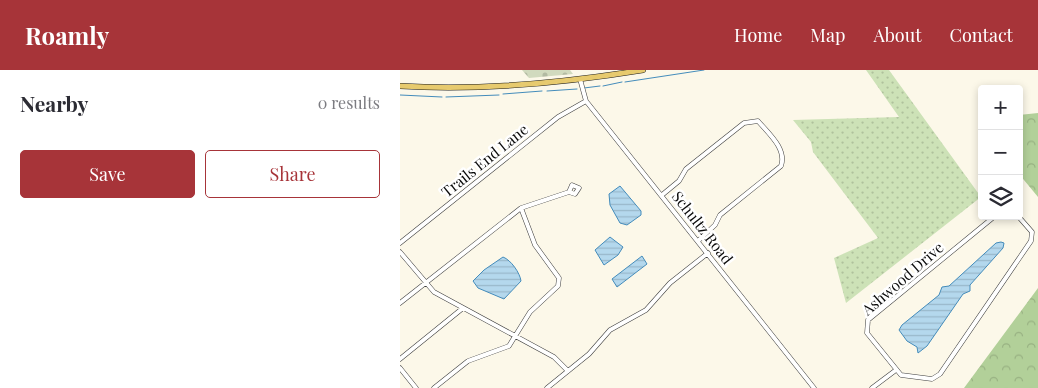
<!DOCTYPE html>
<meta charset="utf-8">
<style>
body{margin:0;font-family:"Playfair Display",serif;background:#f7f7f7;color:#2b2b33}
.controls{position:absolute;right:15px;top:15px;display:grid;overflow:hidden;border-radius:5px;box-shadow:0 2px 8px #0003}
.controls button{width:45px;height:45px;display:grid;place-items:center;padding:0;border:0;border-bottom:1px solid #e1e1e2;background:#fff;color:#2b2b33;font:25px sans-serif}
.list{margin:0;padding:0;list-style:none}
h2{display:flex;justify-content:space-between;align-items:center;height:65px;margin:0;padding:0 20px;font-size:21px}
h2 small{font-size:16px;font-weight:400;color:#7c7c81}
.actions{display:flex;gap:10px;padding:15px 20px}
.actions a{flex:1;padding:11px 0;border:1px solid #a73439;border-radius:5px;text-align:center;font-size:18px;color:#a73439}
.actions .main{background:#a73439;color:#fff}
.icon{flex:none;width:28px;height:28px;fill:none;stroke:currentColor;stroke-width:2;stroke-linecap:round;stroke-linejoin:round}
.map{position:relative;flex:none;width:638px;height:318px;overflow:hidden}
header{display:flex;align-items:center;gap:30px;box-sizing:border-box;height:70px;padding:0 25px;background:#a73439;color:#fff}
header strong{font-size:24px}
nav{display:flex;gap:28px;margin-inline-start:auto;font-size:18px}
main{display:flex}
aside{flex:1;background:#fff}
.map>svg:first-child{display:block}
.grass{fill:url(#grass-dots)}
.forest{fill:url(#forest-crowns)}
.cemetery{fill:url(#cemetery-stones)}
.water{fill:url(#water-rules);stroke:#448cbb}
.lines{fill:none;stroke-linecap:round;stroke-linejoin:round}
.stream{stroke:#448cbb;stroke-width:1}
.minor-casing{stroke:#3d3d3d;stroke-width:5}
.major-casing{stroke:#1b1b1b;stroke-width:6}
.minor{stroke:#fff;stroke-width:4}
.major{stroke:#e7ca6e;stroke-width:5}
.labels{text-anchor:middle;stroke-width:5;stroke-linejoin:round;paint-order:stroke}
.street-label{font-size:15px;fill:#0a0a0a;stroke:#fff}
</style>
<header>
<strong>Roamly</strong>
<nav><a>Home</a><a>Map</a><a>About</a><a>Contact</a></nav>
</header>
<main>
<aside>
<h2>Nearby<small>0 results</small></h2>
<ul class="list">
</ul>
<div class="actions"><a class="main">Save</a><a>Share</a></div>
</aside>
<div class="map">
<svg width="638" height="318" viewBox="0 0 638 318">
<defs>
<pattern id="grass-dots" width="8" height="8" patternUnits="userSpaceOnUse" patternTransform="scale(1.25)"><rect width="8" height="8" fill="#cde2b7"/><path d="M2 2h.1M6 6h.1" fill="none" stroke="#afc19c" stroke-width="1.8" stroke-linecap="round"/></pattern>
<pattern id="forest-crowns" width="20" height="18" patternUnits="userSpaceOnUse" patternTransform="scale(1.25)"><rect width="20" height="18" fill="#b2d099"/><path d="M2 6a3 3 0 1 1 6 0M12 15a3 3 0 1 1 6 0" fill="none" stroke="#98b182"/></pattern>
<pattern id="cemetery-stones" width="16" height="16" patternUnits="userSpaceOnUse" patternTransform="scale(1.25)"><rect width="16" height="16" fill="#d1dabe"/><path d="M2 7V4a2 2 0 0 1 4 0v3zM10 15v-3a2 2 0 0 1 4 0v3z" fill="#b2baa2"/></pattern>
<pattern id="water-rules" width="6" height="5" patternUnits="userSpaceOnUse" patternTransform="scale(1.25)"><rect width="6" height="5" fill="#b4d8ed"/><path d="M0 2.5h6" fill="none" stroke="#99b8ca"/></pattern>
</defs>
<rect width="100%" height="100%" fill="#fcf8e9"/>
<path class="grass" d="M466,0H489L581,127L446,233L434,188L478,168L413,82L411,72L393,50L499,47Z"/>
<path class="forest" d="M638,43V127L619,104V45Z
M638,218V318H564Z"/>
<path class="cemetery" d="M122,0H170L173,4L129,8Z"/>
<path class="water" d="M220,116L241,141V145L227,155L220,153L210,135L209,124Z
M210,167L223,177L218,185L204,195L195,180Z
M601,172L604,173L603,178L570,215V221L563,224L527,276L518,283L517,277L507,271L499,260L502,255L539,225L542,217L549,216L596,173Z
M242,186L247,194L217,217L212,209Z
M103,187C111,190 120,203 121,211L104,229L78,218L73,211L84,200Z"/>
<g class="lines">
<path class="stream" d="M225,12L304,0
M203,16L222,12
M184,18L200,16
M147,21L177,19
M103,24L142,21
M0,25L42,27
M46,27L99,25"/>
<defs>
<path id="minor" d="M180,9L186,31L414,318
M262,125L279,111L286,99L344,53L358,51C369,64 387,79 381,96L320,145L315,155L298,171
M595,146L468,250L467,263L501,305L532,309L540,304L631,171L632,162L618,146
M0,173L158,47L186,31
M0,182L34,222L154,287L168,301
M0,233L121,138L169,122L175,124L179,118L172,115L169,122
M0,289L63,238
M0,298L16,318
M34,318L68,291L109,276L130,242L158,216L159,208L135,175L121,138
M147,318L189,284L210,260L246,240L270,213L308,183
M472,318L496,300"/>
<path id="major" d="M0,16C81,21 163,13 243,0"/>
</defs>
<use href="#minor" class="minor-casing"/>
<use href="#major" class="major-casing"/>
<use href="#minor" class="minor"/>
<use href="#major" class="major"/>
</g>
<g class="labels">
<g class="street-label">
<text transform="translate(85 91) rotate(-39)" y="5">Trails End Lane</text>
<text transform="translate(302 158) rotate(52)" y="5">Schultz Road</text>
<text transform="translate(503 209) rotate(-41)" y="5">Ashwood Drive</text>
</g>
</g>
</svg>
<div class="controls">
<button>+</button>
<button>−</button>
<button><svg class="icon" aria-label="layers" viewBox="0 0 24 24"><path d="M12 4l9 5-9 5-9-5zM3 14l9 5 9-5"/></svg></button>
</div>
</div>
</main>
